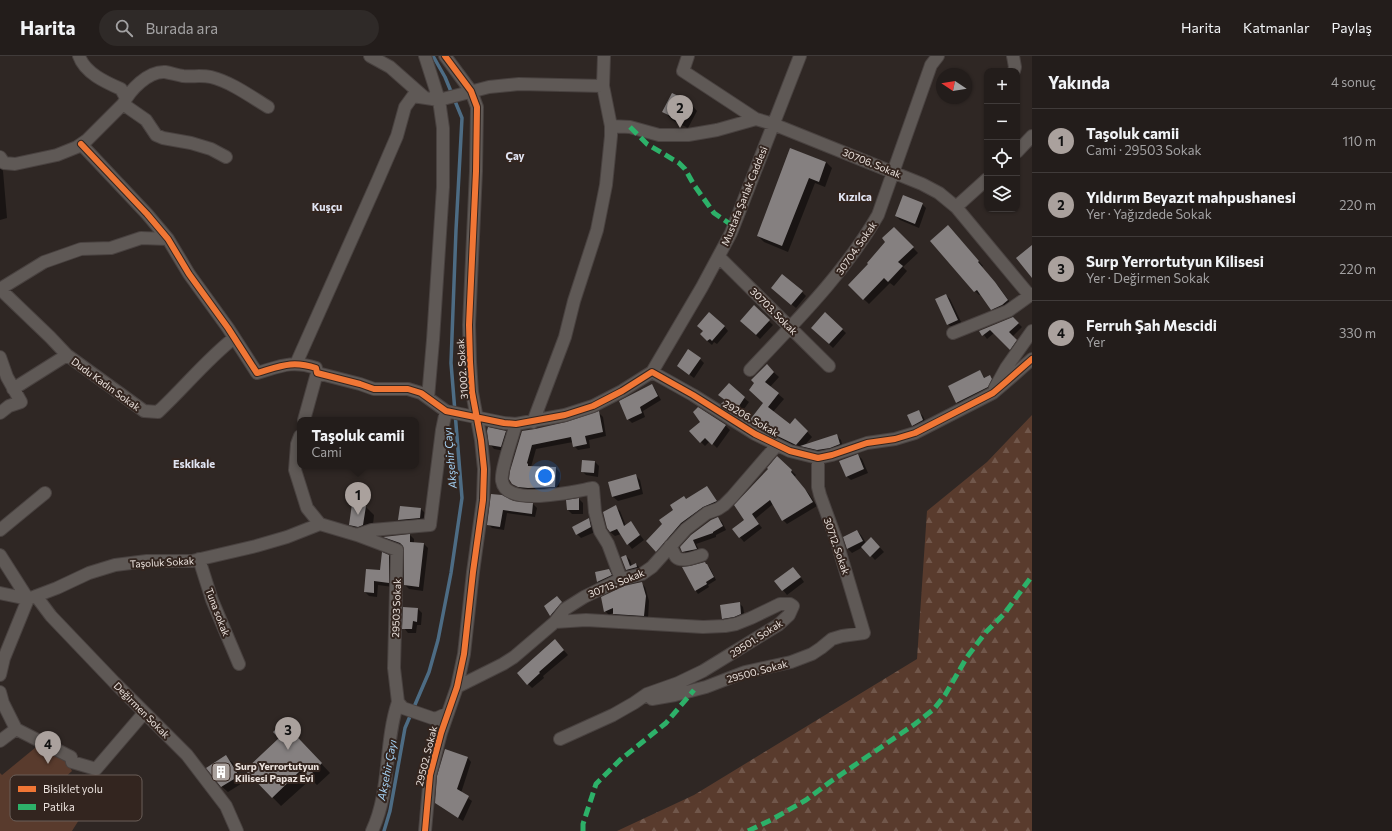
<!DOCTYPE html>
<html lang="tr">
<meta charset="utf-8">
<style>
body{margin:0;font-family:Commissioner,sans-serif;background:#2f2a28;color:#f1f3f6}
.controls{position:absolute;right:12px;top:12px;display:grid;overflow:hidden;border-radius:8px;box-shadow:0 1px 3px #0004}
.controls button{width:36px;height:36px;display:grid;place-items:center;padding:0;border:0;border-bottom:1px solid #403b3a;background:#231d1b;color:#f1f3f6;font:20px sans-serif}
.compass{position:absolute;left:936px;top:12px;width:36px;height:36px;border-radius:50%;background:#231d1b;box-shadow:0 1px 3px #0004;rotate:282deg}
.you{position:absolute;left:545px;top:420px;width:14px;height:14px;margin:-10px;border:3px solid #fff;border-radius:50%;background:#1a73e8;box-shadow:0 0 0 6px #1a73e833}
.badge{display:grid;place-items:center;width:26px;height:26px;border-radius:50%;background:#aaa19d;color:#111;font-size:13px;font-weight:700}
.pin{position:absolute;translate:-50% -33px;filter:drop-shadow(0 1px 2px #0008)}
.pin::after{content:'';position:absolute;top:21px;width:14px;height:12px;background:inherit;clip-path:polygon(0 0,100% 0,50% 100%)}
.popup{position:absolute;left:297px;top:361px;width:122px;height:52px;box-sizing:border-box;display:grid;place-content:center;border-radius:8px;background:#231d1b;filter:drop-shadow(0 1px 3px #0005);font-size:13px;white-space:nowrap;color:#a3a2a3}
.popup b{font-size:15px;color:#f1f3f6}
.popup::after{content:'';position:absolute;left:50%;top:100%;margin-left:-8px;border:8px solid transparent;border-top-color:#231d1b}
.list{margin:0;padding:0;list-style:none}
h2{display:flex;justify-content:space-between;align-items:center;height:52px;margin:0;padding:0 16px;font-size:17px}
h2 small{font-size:13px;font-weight:400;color:#a3a2a3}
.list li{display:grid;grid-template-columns:26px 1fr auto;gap:12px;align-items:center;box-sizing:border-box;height:64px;padding:0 16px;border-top:1px solid #403b3a}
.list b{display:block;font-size:15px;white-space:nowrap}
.list p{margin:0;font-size:13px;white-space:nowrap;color:#a3a2a3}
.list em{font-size:13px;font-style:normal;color:#a3a2a3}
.icon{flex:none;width:22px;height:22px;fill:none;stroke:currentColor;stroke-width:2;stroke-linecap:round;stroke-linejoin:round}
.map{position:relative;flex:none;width:1032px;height:775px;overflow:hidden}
header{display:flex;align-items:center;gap:24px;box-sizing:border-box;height:56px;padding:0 20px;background:#231d1b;border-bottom:1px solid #403b3a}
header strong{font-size:19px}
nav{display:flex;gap:22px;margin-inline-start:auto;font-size:14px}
.search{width:280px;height:36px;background:#2f2a28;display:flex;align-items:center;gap:10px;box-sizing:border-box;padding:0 14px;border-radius:22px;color:#a3a2a3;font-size:15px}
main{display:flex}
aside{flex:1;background:#231d1b}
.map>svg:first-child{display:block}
.green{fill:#593b2d}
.forest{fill:url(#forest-firs)}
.shadow{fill:#0007}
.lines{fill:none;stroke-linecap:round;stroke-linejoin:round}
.stream{stroke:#4d6c84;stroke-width:3.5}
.building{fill:#858080}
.minor-casing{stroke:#494240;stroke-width:14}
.minor{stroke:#5f5956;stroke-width:12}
.quiet{stroke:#2db169;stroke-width:5;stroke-dasharray:10 5;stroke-linecap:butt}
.cycleway-casing{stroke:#33251f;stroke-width:8}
.cycleway{stroke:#f07635;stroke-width:6}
.labels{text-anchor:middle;stroke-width:4;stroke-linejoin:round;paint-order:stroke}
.street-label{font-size:10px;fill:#ece3de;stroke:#33251f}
.poi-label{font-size:10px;font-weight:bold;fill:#ece3de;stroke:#33251f;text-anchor:start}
.neighbourhood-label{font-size:11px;font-weight:bold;fill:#e1e4f2;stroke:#33251f}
.water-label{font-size:11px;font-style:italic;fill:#a7d5f9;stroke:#33251f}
.key{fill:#33251f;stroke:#6a5e58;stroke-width:1}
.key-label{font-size:11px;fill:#ece3de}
</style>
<header>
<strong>Harita</strong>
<div class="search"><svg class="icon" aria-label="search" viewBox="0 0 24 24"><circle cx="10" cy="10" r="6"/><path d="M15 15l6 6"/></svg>Burada ara</div>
<nav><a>Harita</a><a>Katmanlar</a><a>Paylaş</a></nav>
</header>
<main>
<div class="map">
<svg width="1032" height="775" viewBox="0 0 1032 775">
<defs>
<pattern id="forest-firs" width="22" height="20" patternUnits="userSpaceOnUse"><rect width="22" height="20" fill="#593b2d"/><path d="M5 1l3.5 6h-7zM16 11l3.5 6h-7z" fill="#71574b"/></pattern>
</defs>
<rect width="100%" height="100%" fill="#2f2724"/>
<path class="green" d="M41,687L64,699L72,715L61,725L70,732L63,738L84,756L72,775H0V717L2,719Z"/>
<path class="forest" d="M1032,359V775H617L694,739L917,603L927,455L987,406Z"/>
<path class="shadow" d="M673,38L689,46L697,55L688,72L672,64L664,55Z
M791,93L826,106L832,112L825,131L815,127L788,196L764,186L758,180Z
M0,110L3,115L7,162L0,164Z
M922,148L926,152L919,172L900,164L896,160Z
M894,172L918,197L903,211L907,215L894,230L890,227L869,248L849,229L869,208L887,186Z
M952,174L983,210L982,211L999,231L1012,249L996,257L981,238L979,239L975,235Z
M777,236H802L806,240L796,252Z
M946,239L950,243L962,268L952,272L948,268Z
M754,251L773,269L760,283L741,265Z
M825,257L846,277L833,292L812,272Z
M1013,262L1022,271L1012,281L1020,288L1014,297L994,277L987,283L981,275Z
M724,270L728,275L717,288L714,286L712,289L705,283L704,275Z
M700,303L704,307L694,322L678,310Z
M767,310L779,321L770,331L784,343L773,356L790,369L795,363L812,381L804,390L837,380L841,384L843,392L822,398L806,394L803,391L801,393L765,376L750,365L764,347L750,334Z
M980,315L985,322L990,320L994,324L992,335L961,351L957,347L949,331Z
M652,329L655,333L661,344L643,355L645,361L632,367L628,363Z
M744,342L749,346L739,360L723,348L726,344Z
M919,356L923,360L927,369L917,374L912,370Z
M599,357L603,361L606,380L589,384L590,392L578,394L574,390L573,386L536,393L531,411L556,412L560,417L559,435H523L513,427L523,375L567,367Z
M725,369L730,374L717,392L710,385L705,390L690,375Z
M506,376L510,380L505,395L494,393L490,388Z
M858,399L862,403L868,417L851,424L846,420Z
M777,401L796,419L794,421L809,438L817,450L787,468L783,464L773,448L755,463L762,472L744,486L733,473L746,464L769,413Z
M595,406L599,410L598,421L586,419L582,415Z
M636,420L640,424L643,438L618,445L613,441L610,427Z
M707,431L720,449L660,499L656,495L687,444Z
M492,439L514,446L533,448L537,452L535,461L507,457L504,474L492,472L488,468Z
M579,443L583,447V458H572L568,454Z
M365,450L374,459L372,478L359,477L350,469Z
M401,451L421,453L425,457L424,466L404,468L399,464Z
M615,451L620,455L626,470L631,467L644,484L632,493L621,478L615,480L610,476Z
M718,462L722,466L726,474L716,479V481L696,488L700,496L687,499L681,491Z
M589,464L593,468L595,476L581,482L577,478Z
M857,475L861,479L866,487L871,482L884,496L875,504L863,491L852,497L848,493L844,482Z
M410,479L414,483V487L424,488L428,492L423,535L409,533L405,529V491L388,484L385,481Z
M389,500L393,504V531L378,529L377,541L369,540L365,536L381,515Z
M626,500L630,504L632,510L636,508L640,512L641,516L631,518L627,514Z
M707,509L710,512L716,524L708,529L709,531L698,538L696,535L683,512Z
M609,514L613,518L615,524L602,530L598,526L596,517Z
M797,516L804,526L787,539L776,525Z
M641,527L645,531L649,545L648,563L618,562L613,557L609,559L605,555Z
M561,546L565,551L555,563L545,550Z
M739,547L743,551L745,562L728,566L723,562Z
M418,553L422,557L421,569H417L416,577H408L404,572Z
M559,589L568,599L543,620L544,622L532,632L528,628Z
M292,676L330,717L317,729L311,723L281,750L246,714Z
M226,701L233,707L244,726L228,736L221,730Z
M467,701L471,706L461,737L472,745L463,765L441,751L436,746Z"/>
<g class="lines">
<path class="stream" d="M384,775L390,755L405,672L429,616L438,584L451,517L462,442L451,307L456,174L462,62L445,21L433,0"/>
</g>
<path class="building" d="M672,37L689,45L679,64L662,56Z
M790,92L826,106L819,126L809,122L782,190L757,180Z
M903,139L923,147L915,168L895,160Z
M948,169L979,205L978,206L995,226L1008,244L1002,249L991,254L977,234L974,236L930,185Z
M894,171L914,191L898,206L903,210L888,226L884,222L863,244L848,229L868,208L867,207L885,186L882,182Z
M1032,189V222L1016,202Z
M782,218L803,235L791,249L771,232Z
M946,238L958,264L947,269L935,243Z
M754,249L770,264L756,279L740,265Z
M709,256L725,270L712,285L710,283L707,285L700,278L703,275L697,270Z
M825,256L843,273L829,288L811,272Z
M1013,261L1019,267L1009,276L1017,284L1010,294L990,274L982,280L979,275Z
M688,293L701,302L689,319L677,310Z
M767,308L774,316L765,326L779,337L768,351L790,368L795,362L808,375L796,389L759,371L749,365L763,347L749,334L754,327L751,324Z
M980,314L984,322L990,319L992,323L988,331L956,347L948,330Z
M729,327L745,341L735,356L721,348L725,344L718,339Z
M652,328L658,340L640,351L642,357L627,364L619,345Z
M698,351L726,369L712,389L705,382L700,387L689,375L700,366L693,356Z
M919,354L923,364L912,370L907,359Z
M599,355L603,376L585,380L587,388L573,391L571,381L532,389L527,407L528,408V410L556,411L555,431L528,432L518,431L512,428L509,423L510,415L522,375L535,373L566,366Z
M488,371L506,375L501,391L489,389L487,375Z
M837,378L840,388L830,392L817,394L800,390Z
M858,398L864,413L846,421L839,405Z
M777,400L792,414L791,416L805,433L813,446L782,465L770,444L752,458L759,468L739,482L732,473L744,464L734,449L768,413L767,412Z
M582,404L595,405L594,417L581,416Z
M636,418L640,433L612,441L608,426Z
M707,430L717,445L703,451L681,467L656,496L646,485L662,468L659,464L673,454L670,449L684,440L686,443Z
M491,438L502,439L514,445L533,447L532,458L503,454L500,471L487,469Z
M579,442V454H567L566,444Z
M352,448L366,450L363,469L358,471L349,469Z
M616,449L624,470L631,465L640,479L627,489L617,473L610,476L607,472L603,456Z
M400,450L421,452L420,462L398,464Z
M718,461L723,470L713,476V477L693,484L697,493L682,496L680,491L691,479L711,464Z
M589,462L591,471L576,479L572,471Z
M857,474L863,485L847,493L843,481Z
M410,478V486L424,487L419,531L404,529V494L403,490L400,487L383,481Z
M871,481L880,491L870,501L861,491Z
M382,496L389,499V527L374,525V537L364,536L366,513L380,514Z
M626,499L630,510L636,507L637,511L626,514L621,501Z
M705,506L706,508H707L714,521L706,526L707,528L695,535L682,511L690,510Z
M793,511L801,521L782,535L774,525Z
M609,513L612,519L597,526L595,516Z
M642,526L646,540L644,560L613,558V552L604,556L601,541L624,530Z
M557,540L562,546L550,560L544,550Z
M740,546L741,558L734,561L722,563L720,549Z
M403,551L418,552L417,566L413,565L412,573H402Z
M555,583L564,594L539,616L540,617L527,629L517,617Z
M283,666L322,707L308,721L301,714L272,742L245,714L279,682L273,676Z
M445,693L468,701L457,733L469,740L458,762L435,747L437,720Z
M226,699L239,720L221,731L206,712Z"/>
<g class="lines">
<defs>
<path id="minor" d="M79,0C85,17 105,26 121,33L126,42
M370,0L390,11L424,41
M425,0L439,44L443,72V131L433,284L428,342
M688,0L683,15L756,63L773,68L922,128L939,137L956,151L1030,240
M1013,0L1015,11L1014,15
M123,48L146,64L156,79L163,82L191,87L211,93L226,101
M611,70L630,71L659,79H688L717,74L756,63
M81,88L147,158L168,183L189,218L228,272L257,317C281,310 292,304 316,312L317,317L360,328L374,333H408L421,337L446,355L504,367L516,368L565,359L593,350L622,335L652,316L693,339L755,378L790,395L818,402L832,399L867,387L895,383L915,377L993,337L1007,325L1032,303
M1017,96L1032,80
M0,101L4,107L15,108L57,99L77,91L87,84L123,48C130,34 148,15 165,16C171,17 177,19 183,20C192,21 201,19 211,21C231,26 250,40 268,51
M956,151L987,123
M719,201L829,310
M0,233L50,281L67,299L144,355L158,356C184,332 206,304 234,282
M0,233L44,206L81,193L111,192L141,182L168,183
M953,277L1008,255L1032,238
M0,301L7,321L21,346L9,350L0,357
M296,308L378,124L397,80L405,51L413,40L439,44L489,31L519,28L603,30
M750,314C796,265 844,218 878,159L931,9L938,0
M652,316L702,231L731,177L800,0
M995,332L1006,312L1032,275
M13,333L67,299
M304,364L317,317
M533,366L565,281L574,245L597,174L606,129L611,80V70L603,30L604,0
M516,368C513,379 500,416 502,425C506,452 575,435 593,432L595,456L600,475L608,488L621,523
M300,380L297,388L295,414L307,452L320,468L357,479L372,474L430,469L442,374L446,355
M0,474L45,437
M357,479L397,494L394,612L398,646L403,652L435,663L448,657
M670,490C672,493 674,498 676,501C682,507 695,501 702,499
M0,499L28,543
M199,503L212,544L239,608
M0,537L28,543
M36,540L51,560L114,626L187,699L226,750L237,775
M28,543L57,532L89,517L115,509L147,505H192L256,490L287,481L320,468
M555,566L586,564L703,571L725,570L736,568L751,562L780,548H790L793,550L789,559L778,569L703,615L678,627L647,638L634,647L613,659L560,683
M0,619L4,602L28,543
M457,631L503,608L514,601L555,566L565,553L584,541L621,523L642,518L652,511L686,473L707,457L718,453L724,449L732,441L777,389
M0,636L3,647L16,673L71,701L72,706L96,713L144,657
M649,640L652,643L675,639L706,631L745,616L791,606L812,598L821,592L832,583L842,580L864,577L836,483L820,439L818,431V402
M0,685L16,673
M372,775C391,735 384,688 398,646
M425,775L430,719L441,677L457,631L464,598L473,516L483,444L484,413L481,384L472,336L470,306L469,269L476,115L477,51L471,35L445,0"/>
</defs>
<use href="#minor" class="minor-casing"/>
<use href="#minor" class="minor"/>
<path class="quiet" d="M630,71L647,88L679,107L685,113L694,129L714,157L733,170
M583,775V768L596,728L620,704L666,667L694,634
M748,775L771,764L806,744L830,726L915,668L934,653L945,639L967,601L986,576L1004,558L1032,520"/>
<defs>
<path id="cycleway" d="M81,88L147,158L168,183L189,218L228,272L257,317C281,310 292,304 316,312L317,317L360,328L374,333H408L421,337L446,355L504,367L516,368L565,359L593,350L622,335L652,316L693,339L755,378L790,395L818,402L832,399L867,387L895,383L915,377L993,337L1007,325L1032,303
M425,775L430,719L441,677L457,631L464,598L473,516L483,444L484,413L481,384L472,336L470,306L469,269L476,115L477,51L471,35L445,0"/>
</defs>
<use href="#cycleway" class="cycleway-casing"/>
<use href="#cycleway" class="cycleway"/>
</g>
<defs>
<symbol id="building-square" viewBox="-11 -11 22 22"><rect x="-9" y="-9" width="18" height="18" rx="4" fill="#aaa19d" stroke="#33251f"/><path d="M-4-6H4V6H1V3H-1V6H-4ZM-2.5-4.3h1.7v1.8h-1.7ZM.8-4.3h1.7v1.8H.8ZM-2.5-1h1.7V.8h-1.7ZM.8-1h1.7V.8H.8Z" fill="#fff"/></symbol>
</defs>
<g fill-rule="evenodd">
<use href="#building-square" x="210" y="705" width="22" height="22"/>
</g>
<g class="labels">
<g class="street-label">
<text transform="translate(872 107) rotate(22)" y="4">30706. Sokak</text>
<text transform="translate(744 140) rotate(-68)" y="4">Mustafa Şarlak Caddesi</text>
<text transform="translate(856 192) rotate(-55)" y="4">30704. Sokak</text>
<text transform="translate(774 255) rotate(45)" y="4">30703. Sokak</text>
<text transform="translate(462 313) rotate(-94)" y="4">31002. Sokak</text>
<text transform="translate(106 328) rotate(36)" y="4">Dudu Kadın Sokak</text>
<text transform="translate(751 362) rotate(30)" y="4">29206. Sokak</text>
<text transform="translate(837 490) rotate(71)" y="4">30712. Sokak</text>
<text transform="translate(162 506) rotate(-3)" y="4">Taşoluk Sokak</text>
<text transform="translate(616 527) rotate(-22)" y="4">30713. Sokak</text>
<text transform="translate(396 552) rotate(-88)" y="4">29503 Sokak</text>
<text transform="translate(218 556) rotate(69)" y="4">Tuna sokak</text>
<text transform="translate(756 582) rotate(-33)" y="4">29501. Sokak</text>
<text transform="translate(757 615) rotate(-15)" y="4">29500. Sokak</text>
<text transform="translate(142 654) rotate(45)" y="4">Değirmen Sokak</text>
<text transform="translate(426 700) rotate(-76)" y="4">29502. Sokak</text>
</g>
<g class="poi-label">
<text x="235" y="714">Surp Yerrortutyun<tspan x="235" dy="12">Kilisesi Papaz Evi</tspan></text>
</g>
<g class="neighbourhood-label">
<text x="515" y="104">Çay</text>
<text x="855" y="145">Kızılca</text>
<text x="327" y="155">Kuşçu</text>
<text x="194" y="412">Eskikale</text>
</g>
<g class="water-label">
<text transform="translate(450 402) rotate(-95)" y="4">Akşehir Çayı</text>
<text transform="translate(387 714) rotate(-79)" y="4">Akşehir Çayı</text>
</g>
</g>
<rect x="10" y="719" width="132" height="46" rx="6" class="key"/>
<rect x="18" y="730" width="18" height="6" fill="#f07635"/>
<rect x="18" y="748" width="18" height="6" fill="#2db169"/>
<g class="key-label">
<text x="43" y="737">Bisiklet yolu</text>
<text x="43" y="755">Patika</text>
</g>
</svg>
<div class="controls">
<button>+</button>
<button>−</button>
<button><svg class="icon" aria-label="locate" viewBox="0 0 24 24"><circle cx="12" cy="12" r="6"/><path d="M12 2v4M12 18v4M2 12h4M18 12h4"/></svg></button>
<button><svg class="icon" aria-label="layers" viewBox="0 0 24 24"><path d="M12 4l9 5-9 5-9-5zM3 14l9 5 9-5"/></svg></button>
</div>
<svg class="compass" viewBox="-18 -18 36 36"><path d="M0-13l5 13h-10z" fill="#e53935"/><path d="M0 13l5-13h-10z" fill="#a3a2a3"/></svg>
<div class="you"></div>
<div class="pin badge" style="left:358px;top:459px">1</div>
<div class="popup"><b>Taşoluk camii</b>Cami</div>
<div class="pin badge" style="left:680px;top:72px">2</div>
<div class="pin badge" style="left:288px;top:694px">3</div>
<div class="pin badge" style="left:48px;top:708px">4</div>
</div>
<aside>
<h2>Yakında<small>4 sonuç</small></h2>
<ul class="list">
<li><span class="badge">1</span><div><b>Taşoluk camii</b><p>Cami · 29503 Sokak</p></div><em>110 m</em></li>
<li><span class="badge">2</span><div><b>Yıldırım Beyazıt mahpushanesi</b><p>Yer · Yağızdede Sokak</p></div><em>220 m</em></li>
<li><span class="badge">3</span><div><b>Surp Yerrortutyun Kilisesi</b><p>Yer · Değirmen Sokak</p></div><em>220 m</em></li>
<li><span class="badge">4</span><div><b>Ferruh Şah Mescidi</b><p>Yer</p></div><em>330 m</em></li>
</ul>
</aside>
</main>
